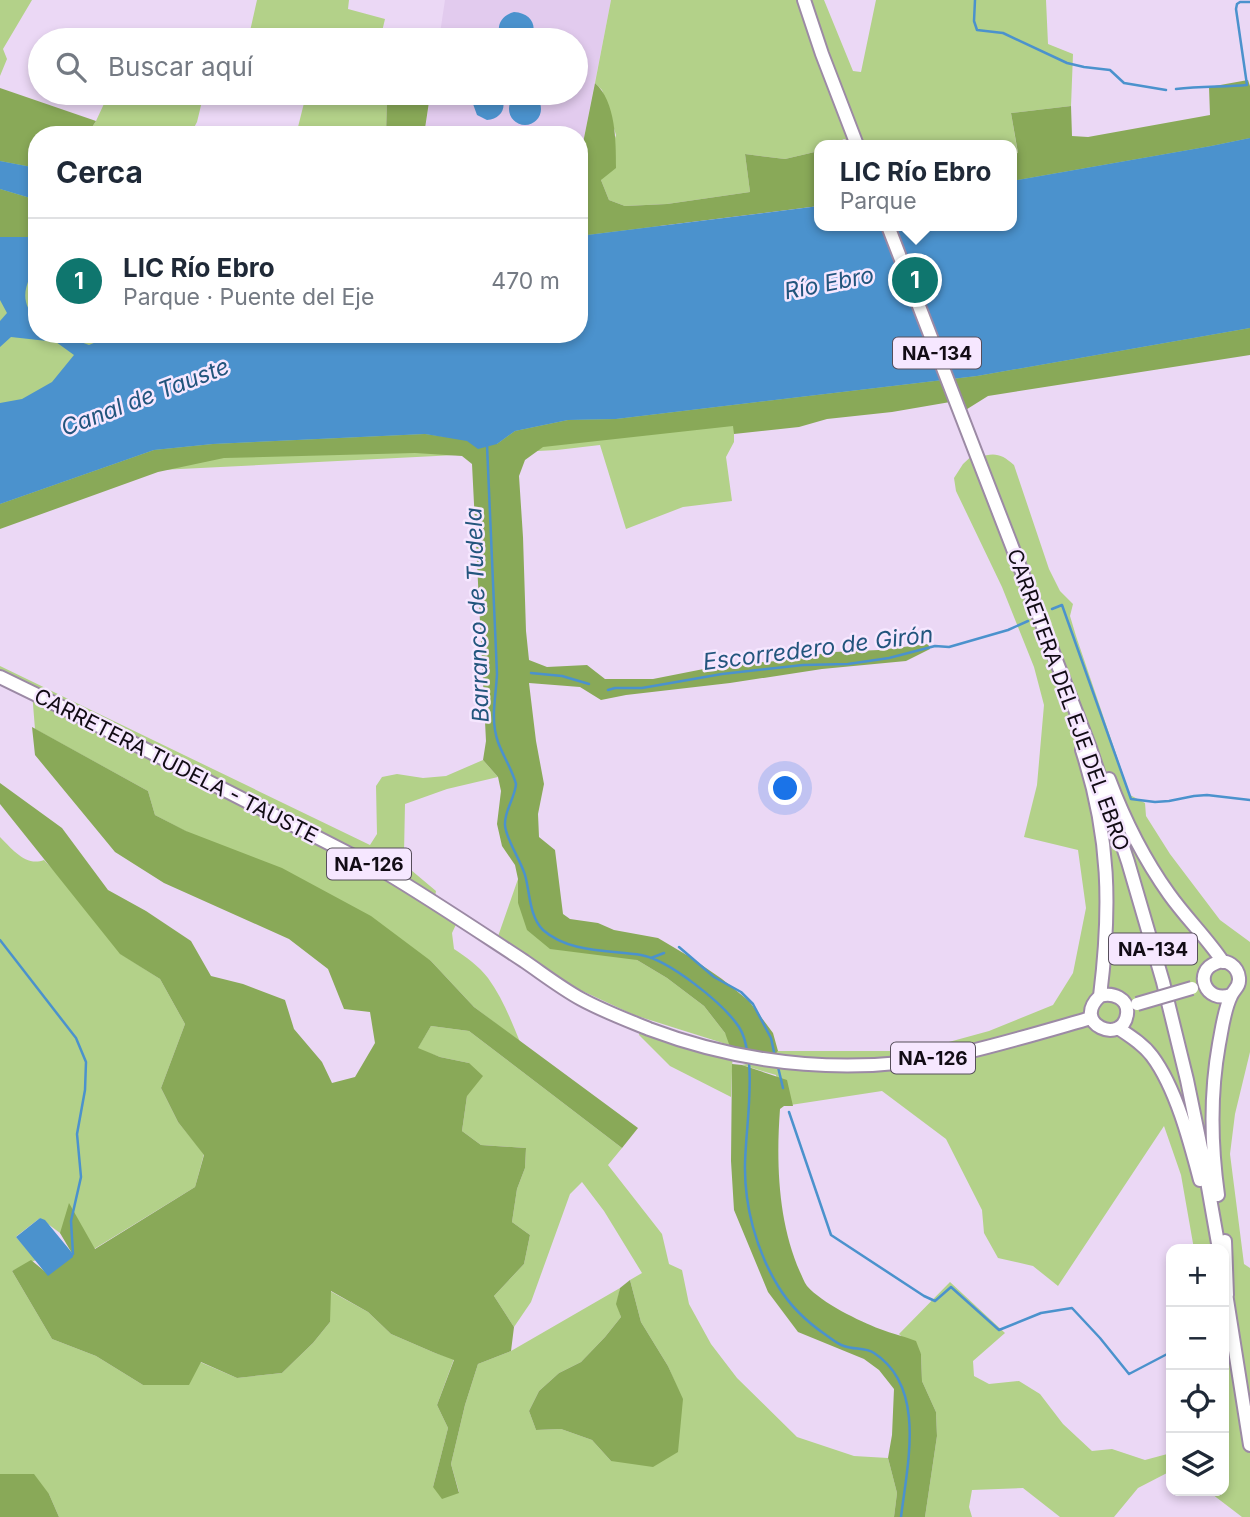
<!DOCTYPE html>
<html lang="es">
<meta charset="utf-8">
<style>
body{margin:0;font-family:Inter,sans-serif;background:#f6f6f7;color:#1f2937}
.controls{position:absolute;right:21px;bottom:21px;display:grid;overflow:hidden;border-radius:14px;box-shadow:0 4px 10px #0003}
.controls button{width:63px;height:63px;display:grid;place-items:center;padding:0;border:0;border-bottom:2px solid #e0e1e3;background:#fff;color:#1f2937;font:35px sans-serif}
.you{position:absolute;left:786px;top:789px;width:24px;height:24px;margin:-18px;border:5px solid #fff;border-radius:50%;background:#1a73e8;box-shadow:0 0 0 10px #1a73e833}
.badge{display:grid;place-items:center;width:46px;height:46px;border-radius:50%;background:#0f766e;color:#fff;font-size:23px;font-weight:700}
.pin{position:absolute;translate:-50% -50%;border:4px solid #fff;box-shadow:0 2px 7px #0006}
.popup{position:absolute;left:814px;top:140px;width:203px;height:91px;box-sizing:border-box;display:grid;place-content:center;border-radius:14px;background:#fff;filter:drop-shadow(0 2px 5px #0005);font-size:23px;white-space:nowrap;color:#747a83}
.popup b{font-size:26px;color:#1f2937}
.popup::after{content:'';position:absolute;left:50%;top:100%;margin-left:-14px;border:14px solid transparent;border-top-color:#fff}
.list{margin:0;padding:0;list-style:none}
h2{display:flex;justify-content:space-between;align-items:center;height:91px;margin:0;padding:0 28px;font-size:30px}
h2 small{font-size:23px;font-weight:400;color:#747a83}
.list li{display:grid;grid-template-columns:46px 1fr auto;gap:21px;align-items:center;box-sizing:border-box;height:126px;padding:0 28px;border-top:2px solid #e0e1e3}
.list b{display:block;font-size:26px;white-space:nowrap}
.list p{margin:0;font-size:23px;white-space:nowrap;color:#747a83}
.list em{font-size:23px;font-style:normal;color:#747a83}
.icon{flex:none;width:38px;height:38px;fill:none;stroke:currentColor;stroke-width:2;stroke-linecap:round;stroke-linejoin:round}
.map{position:relative;flex:none;width:1250px;height:1517px;overflow:hidden}
.search{position:absolute;background:#fff;box-shadow:0 4px 10px #0003;left:28px;top:28px;width:560px;height:77px;display:flex;align-items:center;gap:18px;box-sizing:border-box;padding:0 24px;border-radius:38px;color:#747a83;font-size:26px}
.panel{position:absolute;background:#fff;box-shadow:0 4px 10px #0003;left:28px;top:126px;width:560px;height:217px;border-radius:28px}
.map>svg:first-child{display:block}
.built{fill:#e2cbee}
.green{fill:#b3d189}
.forest{fill:#89a958}
.water{fill:#4b92cd}
.lines{fill:none;stroke-linecap:round;stroke-linejoin:round}
.stream{stroke:#4b92cd;stroke-width:2.5}
.major-casing{stroke:#9c8aa5;stroke-width:16}
.major{stroke:#fff;stroke-width:12}
.major-bridge-casing{stroke:#9c8aa5;stroke-width:16;stroke-linecap:butt}
.major-bridge{stroke:#fff;stroke-width:12}
.labels{text-anchor:middle;stroke-width:5;stroke-linejoin:round;paint-order:stroke}
.shield{fill:#f6e7ff;stroke:#564e5b;stroke-width:2}
.shield-label{font-size:19px;font-weight:bold;fill:#120c15}
.street-label{font-size:21px;fill:#120c15;stroke:#f6e7ff}
.water-label{font-size:23px;font-style:italic;fill:#22557d;stroke:#f6e7ff}
</style>
<div class="map">
<svg width="1250" height="1517" viewBox="0 0 1250 1517">
<rect width="100%" height="100%" fill="#ebd8f5"/>
<path class="built" d="M445,0H611L583,143L579,145V135H424L431,93H576V40H439Z"/>
<path class="green" d="M0,0H32L3,49L7,59L0,76Z
M257,0H349L348,9L385,19L380,40H248Z
M611,0H824L853,71L861,72L876,0H1046L1048,44L1073,54L1071,106L1011,113L1018,154L1250,115V348L734,428V442L726,457L732,501L683,507L626,529L600,445L557,450L160,470L0,523V133L37,141V334H579V226H1011V145H861L844,139L832,145H819V151L785,159L745,154L750,192L667,204L625,206L609,200L601,180L616,135L602,90L595,83Z
M109,93H204L197,122L190,135H87L96,121Z
M297,93H369V96L387,97L386,135H296L306,95Z
M977,451L979,457C995,452 1002,454 1014,465L1049,569L1060,591L1073,604L1070,616L1076,636L1130,795L1145,803L1146,816L1170,854L1220,920L1250,942V1052L1235,1114L1230,1154L1244,1264L1250,1268V1517H1242L1208,1491H1224V1424L1228,1421L1224,1408V1249H1194L1181,1175L1164,1126L1058,1286L1033,1266L998,1258L984,1233L982,1210L946,1139L882,1091L784,1106L776,1075L742,1065L769,1059L770,1057L778,1051H916L989,1031L1053,1005L1073,973L1086,908L1078,850L1024,837L1037,785L1044,705L1034,667L1002,587L956,491L954,478L963,464Z
M0,666L370,845L377,834L376,786L382,777L397,774L423,778L446,776L483,760L498,777L447,789L405,804L404,853L411,870L436,891L434,902L460,916L452,933L454,949C466,957 479,966 488,978C502,997 511,1020 520,1042L474,1007L431,961L155,815L148,791L35,729L32,692L0,677Z
M0,837C12,849 26,867 44,860L118,939L121,954L160,979L185,1024L161,1088L178,1122L204,1154L195,1187L94,1249L64,1236L40,1218L18,1235L16,1237L36,1260L12,1271L52,1339L96,1356L143,1385L200,1362L237,1378L282,1373L313,1343L330,1322V1291L368,1312L391,1334L435,1353L454,1359L437,1405L448,1428L433,1487L459,1492L451,1464L465,1405L478,1364L511,1351L620,1288L617,1304L621,1317L605,1337L581,1362L559,1373L539,1391L529,1411L536,1430L561,1429L592,1440L611,1461L682,1399L668,1366L641,1322L630,1280L642,1273L604,1211L582,1182L570,1194L531,1302L514,1327L494,1296L524,1264L530,1235L512,1222L517,1189L525,1168L526,1148L481,1145L462,1131L467,1096L469,1063L440,1057L417,1049L431,1026L469,1031L622,1148L608,1165L662,1234L669,1264L682,1270L689,1304L711,1344L737,1378L797,1437L854,1456L888,1458L897,1493L894,1517H59L49,1494L0,1476Z
M518,879V903L637,960L667,978L704,1006L725,1033L733,1046L731,1097L670,1066L639,1035L641,1022L694,1040L726,1044L634,1015L535,969L495,945Z
M950,1282L1005,1333L973,1361L974,1376L989,1384L1019,1381L1040,1394L1063,1424L1092,1451L1112,1449L1145,1460L1171,1453V1474L1167,1473L1138,1488L1114,1517H1060L1023,1488L972,1490L969,1507L972,1517H925L937,1436L936,1412L922,1381L921,1354L899,1334Z"/>
<path class="forest" d="M1248,80L1250,86V138L1211,146L1011,181V155L1018,153L1011,113L1071,106L1072,136L1088,137L1210,115L1209,87Z
M595,83C616,102 616,141 616,168L601,180L609,200L625,206L667,204L750,192L745,154L785,159L819,151V206L579,236V145L583,143Z
M0,88L96,121L87,135H37V168L0,161Z
M387,97L429,102L424,135H386Z
M0,189L37,200V237H0Z
M1250,328V355L988,396L964,411L956,401L892,412L827,419L799,427L734,434L733,426L543,447L525,460L519,476L523,537L526,631L529,660L547,667L587,665L605,679H653L734,663L768,662L834,652L879,650L928,644L930,649L906,661L822,669L730,683L626,695L601,700L580,687L529,683L536,741L544,784L538,814L539,837L555,850L563,914L570,919L598,923L614,930L658,938L690,957L722,979L749,1001L773,1033L778,1051L771,1059L733,1055L725,1033L704,1006L667,978L637,960L550,949L527,930L518,903V879L515,865L502,846L497,824L501,791L498,777L483,760L486,741L472,464L462,456L415,453L224,458L158,472L0,529V504L154,450L213,444L425,434L497,444L515,431L568,420L616,419L977,376Z
M32,727L148,791L155,815L186,831L282,868L371,916L431,961L474,1007L638,1128L622,1148L469,1031L431,1026L418,1048L440,1057L469,1063L483,1076L467,1096L462,1131L481,1145L526,1148L525,1168L517,1189L512,1222L530,1235L524,1264L494,1296L514,1327L511,1351L478,1364L465,1405L451,1464L459,1493L442,1499L433,1487L448,1428L437,1405L454,1360L435,1353L391,1334L368,1312L331,1291L330,1322L313,1343L282,1373L237,1378L201,1362L189,1385H143L96,1356L52,1339L12,1271L31,1260L48,1274L73,1255L60,1233L69,1203L95,1249L195,1187L204,1155L178,1122L161,1088L185,1024L160,979L120,954L0,804V783L62,828L108,890L146,911L191,941L211,976L243,984L285,1000L294,1029L322,1062L332,1083L355,1077L375,1043L370,1012L344,1009L328,969L289,939L164,883L115,852L35,755Z
M732,1064L742,1065L787,1080L793,1106H784L780,1109C776,1163 778,1222 800,1272C802,1276 804,1282 807,1286C822,1303 859,1321 880,1329C892,1334 904,1336 916,1341L921,1354L922,1381L936,1412L937,1436L925,1517H894L897,1493L888,1458L892,1435L894,1389L879,1370L864,1359L798,1332L768,1292L734,1210L731,1161Z
M630,1280L641,1322L668,1366L683,1399L678,1452L653,1467L611,1461L592,1440L561,1429L536,1430L529,1411L539,1391L559,1373L581,1362L605,1337L621,1317L616,1304L620,1288Z
M0,1474H34L49,1494L59,1517H0Z"/>
<path class="water" d="M514,12C531,13 538,25 531,40H502C495,27 500,16 514,12Z
M479,93L500,94C508,106 502,119 487,120L477,115L473,104Z
M509 109a16 16 0 1 1 32 0a16 16 0 1 1-32 0Z
M1250,138V328L977,376L616,419L568,420L515,431L497,444L478,449L467,441L425,434L213,444L154,450L0,504V403L22,399L52,382L74,355L56,342L11,337L0,347V321L7,313L0,300V237H37V275L30,277C22,295 24,306 37,321V334H59L89,345L115,334H579V236L819,206V226H1011V181L1211,146Z
M0,161L37,168V200L0,189Z
M40,1218L45,1220L73,1254V1257L48,1276L16,1237Z"/>
<g class="lines">
<path class="stream" d="M975,0L974,21L977,30L1003,33L1067,63L1084,67L1110,70L1124,83L1166,90
M1176,89C1200,86 1223,87 1247,85L1236,9L1237,4L1240,2H1250
M487,445L497,674C496,697 490,719 498,742C503,756 512,769 516,784C515,798 504,811 505,825C505,837 521,861 525,875C530,892 529,916 543,930C569,953 609,950 641,955C669,960 723,1003 739,1027C744,1035 746,1043 747,1052
M1052,609L1062,605L1131,799L1155,802L1169,801L1194,796L1207,795L1250,800
M531,673L562,676L589,684
M608,690L615,688H642L722,674L803,665L848,664L889,658L935,646L949,647L1008,630L1028,621
M0,940L76,1038L86,1062L85,1090L77,1134L81,1177L71,1221L73,1254
M679,947L714,977L741,992L753,1004L771,1038L774,1052
M651,958L664,953
M749,1062C752,1096 746,1130 745,1163C744,1205 756,1250 778,1286C790,1306 807,1322 826,1335C832,1339 837,1344 844,1346C854,1350 865,1347 874,1353C927,1387 907,1466 901,1517
M778,1067L783,1088
M789,1112L831,1235L924,1296L935,1301L951,1287L999,1330L1041,1313L1072,1308L1100,1338L1129,1374L1171,1352"/>
<defs>
<path id="major" d="M804,0L822,54L857,145
M888,226L1090,748L1128,862L1163,982L1187,1080L1202,1153L1219,1249
M0,677L76,714L385,872C432,900 478,931 524,961C543,974 561,988 581,999C603,1011 627,1020 649,1029C750,1067 858,1076 963,1053C1006,1043 1049,1030 1091,1018
M1082,750C1110,836 1111,908 1100,996C1070,1024 1123,1046 1127,1014C1129,998 1112,992 1100,996
M1109,779C1124,819 1144,859 1169,894C1186,918 1207,938 1223,962
M1118,1028C1130,1036 1143,1044 1152,1056C1176,1088 1190,1142 1200,1180
M1218,1195C1211,1145 1210,1094 1219,1044C1222,1029 1224,1010 1231,996C1234,989 1240,987 1239,978C1238,967 1227,958 1216,963C1193,971 1205,1004 1231,995
M1225,1241L1227,1295
M1225,1287L1250,1445"/>
</defs>
<use href="#major" class="major-casing"/>
<use href="#major" class="major"/>
<defs>
<path id="major-bridge" d="M1137,1004L1192,988"/>
</defs>
<use href="#major-bridge" class="major-bridge-casing"/>
<use href="#major-bridge" class="major-bridge"/>
</g>
<g class="labels">
<g class="shield">
<rect x="893" y="337.5" width="88" height="31" rx="5"/>
<rect x="327" y="848.5" width="84" height="31" rx="5"/>
<rect x="1109" y="933.5" width="88" height="31" rx="5"/>
<rect x="891" y="1042.5" width="84" height="31" rx="5"/>
</g>
<g class="shield-label">
<text x="937" y="360">NA-134</text>
<text x="369" y="871">NA-126</text>
<text x="1153" y="956">NA-134</text>
<text x="933" y="1065">NA-126</text>
</g>
<g class="street-label">
<text transform="translate(1068 700) rotate(70)" y="7">CARRETERA DEL EJE DEL EBRO</text>
<text transform="translate(176 766) rotate(27)" y="7">CARRETERA TUDELA - TAUSTE</text>
</g>
<g class="water-label">
<text transform="translate(829 283) rotate(-11)" y="8">Río Ebro</text>
<text transform="translate(145 397) rotate(-21)" y="8">Canal de Tauste</text>
<text transform="translate(477 615) rotate(-92)" y="8">Barranco de Tudela</text>
<text transform="translate(818 648) rotate(-7)" y="8">Escorredero de Girón</text>
</g>
</g>
</svg>
<div class="controls">
<button>+</button>
<button>−</button>
<button><svg class="icon" aria-label="locate" viewBox="0 0 24 24"><circle cx="12" cy="12" r="6"/><path d="M12 2v4M12 18v4M2 12h4M18 12h4"/></svg></button>
<button><svg class="icon" aria-label="layers" viewBox="0 0 24 24"><path d="M12 4l9 5-9 5-9-5zM3 14l9 5 9-5"/></svg></button>
</div>
<div class="you"></div>
<div class="pin badge" style="left:915px;top:280px">1</div>
<div class="popup"><b>LIC Río Ebro</b>Parque</div>
<div class="search"><svg class="icon" aria-label="search" viewBox="0 0 24 24"><circle cx="10" cy="10" r="6"/><path d="M15 15l6 6"/></svg>Buscar aquí</div>
<section class="panel">
<h2>Cerca<small></small></h2>
<ul class="list">
<li><span class="badge">1</span><div><b>LIC Río Ebro</b><p>Parque · Puente del Eje</p></div><em>470 m</em></li>
</ul>
</section>
</div>
